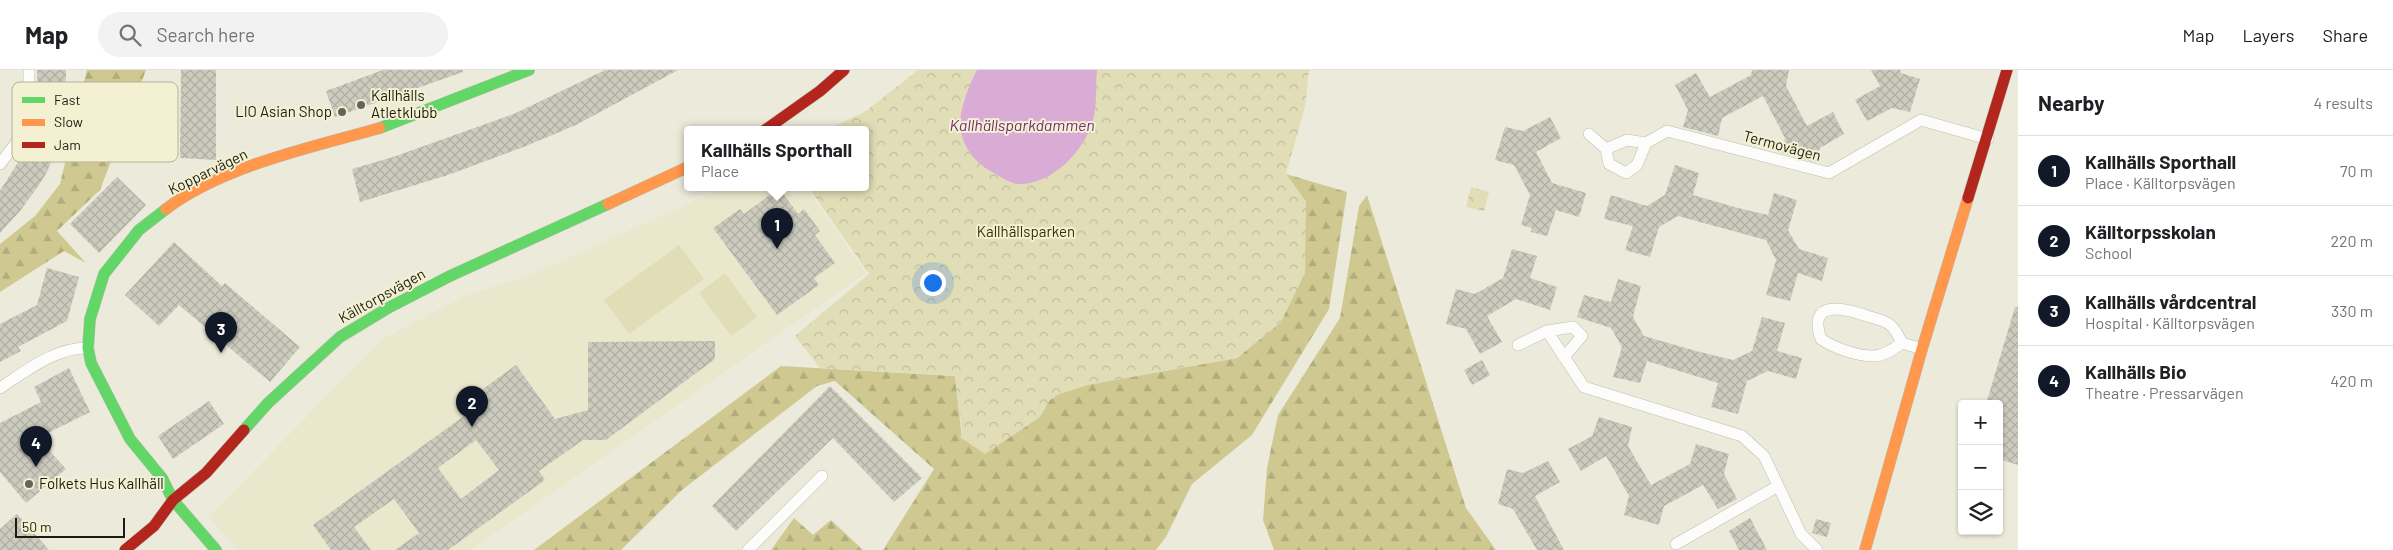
<!DOCTYPE html>
<meta charset="utf-8">
<style>
body{margin:0;font-family:Barlow,sans-serif;background:#f2f2f2;color:#202124}
.controls{position:absolute;right:15px;bottom:15px;display:grid;overflow:hidden;border-radius:5px;box-shadow:0 1px 4px #0004}
.controls button{width:45px;height:45px;display:grid;place-items:center;padding:0;border:0;border-bottom:1px solid #e0e0e0;background:#fff;color:#202124;font:25px sans-serif}
.scale{position:absolute;left:15px;bottom:12px;width:110px;box-sizing:border-box;padding-left:5px;border:2px solid #1e1c12;border-top:0;font-size:14px;line-height:18px;white-space:nowrap;color:#1e1c12;-webkit-text-stroke:4px #f4f1d3;paint-order:stroke}
.you{position:absolute;left:932px;top:212px;width:18px;height:18px;margin:-12px;border:4px solid #fff;border-radius:50%;background:#1a73e8;box-shadow:0 0 0 8px #1a73e833}
.badge{display:grid;place-items:center;width:32px;height:32px;border-radius:50%;background:#111827;color:#fff;font-size:16px;font-weight:700}
.pin{position:absolute;translate:-50% -41px;filter:drop-shadow(0 1px 2px #0008)}
.pin::after{content:'';position:absolute;top:26px;width:18px;height:15px;background:inherit;clip-path:polygon(0 0,100% 0,50% 100%)}
.popup{position:absolute;left:684px;top:56px;width:185px;height:65px;box-sizing:border-box;display:grid;place-content:center;border-radius:5px;background:#fff;filter:drop-shadow(0 1px 4px #0005);font-size:16px;white-space:nowrap;color:#757577}
.popup b{font-size:19px;color:#202124}
.popup::after{content:'';position:absolute;left:50%;top:100%;margin-left:-10px;border:10px solid transparent;border-top-color:#fff}
.list{margin:0;padding:0;list-style:none}
h2{display:flex;justify-content:space-between;align-items:center;height:65px;margin:0;padding:0 20px;font-size:21px}
h2 small{font-size:16px;font-weight:400;color:#757577}
.list li{display:grid;grid-template-columns:32px 1fr auto;gap:15px;align-items:center;box-sizing:border-box;height:70px;padding:0 20px;border-top:1px solid #e0e0e0}
.list b{display:block;font-size:19px;white-space:nowrap}
.list p{margin:0;font-size:16px;white-space:nowrap;color:#757577}
.list em{font-size:16px;font-style:normal;color:#757577}
.icon{flex:none;width:28px;height:28px;fill:none;stroke:currentColor;stroke-width:2;stroke-linecap:round;stroke-linejoin:round}
.map{position:relative;flex:none;width:2018px;height:480px;overflow:hidden}
header{display:flex;align-items:center;gap:30px;box-sizing:border-box;height:70px;padding:0 25px;background:#fff;border-bottom:1px solid #e0e0e0}
header strong{font-size:24px}
nav{display:flex;gap:28px;margin-inline-start:auto;font-size:18px}
.search{width:350px;height:45px;background:#f2f2f2;display:flex;align-items:center;gap:12px;box-sizing:border-box;padding:0 18px;border-radius:28px;color:#757577;font-size:19px}
main{display:flex}
aside{flex:1;background:#fff}
.map>svg:first-child{display:block}
.built{fill:#eae8cc}
.forest{fill:url(#forest-firs)}
.park{fill:url(#park-crowns)}
.pitch{fill:#e1ddb7}
.water{fill:#d8acd4}
.building{fill:url(#building-cross-hatch);fill-rule:evenodd}
.lines{fill:none;stroke-linecap:round;stroke-linejoin:round}
.street-casing{stroke:#bebdb0;stroke-width:12}
.fast-casing{stroke:#bebdb0;stroke-width:12}
.slow-casing{stroke:#bebdb0;stroke-width:12}
.jam-casing{stroke:#bebdb0;stroke-width:12}
.street{stroke:#fcfcfa;stroke-width:11}
.fast{stroke:#63d668;stroke-width:11}
.slow{stroke:#ff974d;stroke-width:11}
.jam{stroke:#b3261e;stroke-width:11}
.poi-dot{fill:#666458;stroke:#f4f1d3;stroke-width:2}
.labels{text-anchor:middle;stroke-width:4;stroke-linejoin:round;paint-order:stroke}
.poi-label{font-size:15px;fill:#1e1c12;stroke:#f4f1d3;text-anchor:start}
.street-label{font-size:15px;fill:#1e1c12;stroke:#f4f1d3}
.park-label{font-size:15px;fill:#342f07;stroke:#f4f1d3}
.water-label{font-size:16px;font-style:italic;fill:#752c78;stroke:#f4f1d3}
.key{fill:#f4f1d3;stroke:#b4b199;stroke-width:1}
.key-label{font-size:14px;fill:#1e1c12}
</style>
<header>
<strong>Map</strong>
<div class="search"><svg class="icon" aria-label="search" viewBox="0 0 24 24"><circle cx="10" cy="10" r="6"/><path d="M15 15l6 6"/></svg>Search here</div>
<nav><a>Map</a><a>Layers</a><a>Share</a></nav>
</header>
<main>
<div class="map">
<svg width="2018" height="480" viewBox="0 0 2018 480">
<defs>
<pattern id="forest-firs" width="22" height="20" patternUnits="userSpaceOnUse" patternTransform="scale(1.25)"><rect width="22" height="20" fill="#cfc991"/><path d="M5 1l3.5 6h-7zM16 11l3.5 6h-7z" fill="#b1ac7c"/></pattern>
<pattern id="park-crowns" width="20" height="18" patternUnits="userSpaceOnUse" patternTransform="scale(1.25)"><rect width="20" height="18" fill="#e1ddb7"/><path d="M2 6a3 3 0 1 1 6 0M12 15a3 3 0 1 1 6 0" fill="none" stroke="#c1bd9c"/></pattern>
<pattern id="building-cross-hatch" width="8" height="8" patternUnits="userSpaceOnUse" patternTransform="scale(1.25)"><rect width="8" height="8" fill="#cccbbe"/><path d="M0 0l8 8M0 8l8-8" fill="none" stroke="#afaea2"/></pattern>
</defs>
<rect width="100%" height="100%" fill="#ecebdb"/>
<path class="built" d="M723,118H806L866,203L471,480H237L209,446L384,268L467,225L530,205Z"/>
<path class="forest" d="M87,0H146L100,120L57,161L86,193L64,181L0,222V174L35,146L60,114Z
M1286,104L1347,122L1329,239L1252,365L1192,414L1166,467L1156,480H883L934,399L835,311L817,316L682,420L621,480H534L781,296L955,306L962,369L1050,330L1057,325L1055,320L1237,288L1281,252L1306,132Z
M1367,125L1466,438L1496,480H1274L1263,450L1267,398L1278,345L1340,248L1359,136Z
M794,448L813,465L831,450L863,480H771Z"/>
<path class="park" d="M918,0H1309L1305,37L1286,104L1306,132L1305,203L1281,252L1237,288L1088,315L1057,325L1050,330L1040,347L985,384L960,367L962,363L955,306L820,298L795,266L869,204L809,118H866V60H827L866,41Z
M1471,117L1489,122L1484,141L1466,137Z"/>
<path class="pitch" d="M679,175L704,209L629,264L604,230Z
M725,203L757,247L731,266L699,223Z"/>
<path class="water" d="M977,0H1097C1095,17 1098,36 1092,53C1083,82 1052,114 1020,114C1011,115 998,105 989,100C975,92 964,78 961,62C957,45 969,15 977,0Z"/>
<path class="building" d="M37,0H66L65,38L58,75L47,102L39,115L20,141L0,163V121L22,86L32,63L38,32Z
M181,0H216V90L180,88Z
M383,0H463V2L335,47L326,21Z
M605,0H678L576,55L526,76L448,105L360,132L352,99L393,87L516,43Z
M1752,0H1789L1786,16L1807,56L1833,42L1844,64L1820,78L1815,92L1782,83L1785,68L1763,26L1722,48L1718,66L1683,57L1688,40L1675,15L1696,3L1710,27L1751,5Z
M1871,0H1900L1901,3L1920,9L1910,42L1892,38L1867,51L1855,30L1880,16Z
M1550,47L1561,68L1536,82L1552,113L1586,123L1579,147L1556,140L1547,166L1531,162L1532,158L1521,155L1530,125L1514,95L1495,90L1505,57L1523,61Z
M1675,95L1699,103L1693,125L1738,138L1768,145L1774,123L1797,130L1788,160L1799,179L1828,188L1822,211L1798,203L1790,231L1766,225L1776,190L1766,170L1678,146L1659,157L1650,187L1625,180L1633,156L1604,149L1611,125L1647,136L1665,125Z
M117,107L146,135L99,183L70,154Z
M779,118L798,144L804,139L820,161L815,165L835,193L814,208L819,215L777,245L713,158L740,139L744,144Z
M174,172L222,216L225,213L300,277L270,312L179,235L159,256L125,225Z
M1512,179L1537,186L1530,208L1557,217L1550,240L1516,229L1487,246L1502,272L1480,284L1466,259L1446,254L1456,219L1475,224L1503,208Z
M47,198L79,207L67,251L18,277L21,281L0,292V254L37,235Z
M1618,209L1641,216L1633,247L1644,266L1696,281L1733,290L1752,281L1762,247L1785,253L1777,281L1802,288L1796,309L1768,301L1747,311L1738,344L1711,337L1718,313L1647,291L1640,313L1613,307L1622,277L1611,258L1577,247L1584,225L1611,232Z
M2015,237H2018V395L1999,389V334H1986Z
M715,271V289L606,370H583L539,401L545,410L448,480H395L419,463L394,429L354,457L371,480H331L313,455L489,328L483,319L516,295L555,349L588,340V272ZM476,370L499,400L461,429L438,398Z
M1482,290L1490,305L1472,315L1464,300Z
M69,298L90,342L38,368L66,399L26,433L0,402V353L41,332L34,317Z
M830,316L922,408L894,432L833,368L736,461L712,436Z
M209,331L224,354L173,389L158,366Z
M1599,347L1632,357L1628,376L1651,415L1690,394L1696,374L1729,384L1724,404L1737,429L1718,439L1703,415L1664,436L1659,455L1624,445L1629,426L1606,386L1581,401L1568,379L1592,366Z
M1548,391L1560,412L1535,426L1564,480H1537L1513,439L1498,434L1507,399L1523,403Z
M17,444L49,480H0V459Z
M1750,448L1767,480H1739L1729,461Z
M1816,449L1831,453L1827,467L1812,463Z"/>
<g class="lines">
<defs>
<path id="street" d="M1589,64L1606,79
M1646,73L1637,95L1626,103L1609,94L1606,79L1627,70L1646,73L1667,61L1829,103L1921,50L1988,69
M0,94L19,69L29,43V0
M1547,261L1573,257L1582,266L1564,287
M1902,273C1894,279 1884,286 1873,286C1857,286 1834,278 1821,269C1807,229 1844,238 1867,246C1874,248 1883,250 1889,254C1895,258 1899,267 1902,273L1922,279
M1518,275L1547,261L1584,317L1742,366L1764,386L1801,464L1817,480
M0,318C26,301 56,277 88,278
M1676,474L1778,416
M748,480L822,406"/>
<path id="fast" d="M380,58L529,0
M166,139L139,160L104,204L90,249L88,278L91,293L130,369L162,408L173,430L216,480
M244,360L268,333L340,267L388,238L450,206L608,134"/>
<path id="slow" d="M608,134L688,97
M166,139C223,96 312,77 380,58
M1865,480L1922,279L1968,128"/>
<path id="jam" d="M765,60L820,21L844,0
M1968,128L2007,0
M125,480L154,456L173,430L206,403L244,360"/>
</defs>
<use href="#street" class="street-casing"/>
<use href="#fast" class="fast-casing"/>
<use href="#slow" class="slow-casing"/>
<use href="#jam" class="jam-casing"/>
<use href="#street" class="street"/>
<use href="#fast" class="fast"/>
<use href="#slow" class="slow"/>
<use href="#jam" class="jam"/>
</g>
<g class="poi-dot">
<circle cx="361" cy="35" r="5"/>
<circle cx="342" cy="42" r="5"/>
<circle cx="29" cy="414" r="5"/>
</g>
<g class="labels">
<g class="poi-label">
<text x="371" y="31">Kallhälls<tspan x="371" dy="17">Atletklubb</tspan></text>
<text x="332" y="47" text-anchor="end">LIO Asian Shop</text>
<text x="39" y="419">Folkets Hus Kallhäll</text>
</g>
<g class="street-label">
<text transform="translate(1782 76) rotate(15)" y="5">Termovägen</text>
<text transform="translate(208 102) rotate(-26)" y="5">Kopparvägen</text>
<text transform="translate(382 226) rotate(-29)" y="5">Källtorpsvägen</text>
</g>
<g class="park-label">
<text x="1026" y="167">Kallhällsparken</text>
</g>
<g class="water-label">
<text x="1022" y="61">Kallhällsparkdammen</text>
</g>
</g>
<rect x="12" y="12" width="166" height="80" rx="8" class="key"/>
<rect x="22" y="27" width="23" height="6" fill="#63d668"/>
<rect x="22" y="49" width="23" height="7" fill="#ff974d"/>
<rect x="22" y="72" width="23" height="6" fill="#b3261e"/>
<g class="key-label">
<text x="54" y="35">Fast</text>
<text x="54" y="57">Slow</text>
<text x="54" y="80">Jam</text>
</g>
</svg>
<div class="controls">
<button>+</button>
<button>−</button>
<button><svg class="icon" aria-label="layers" viewBox="0 0 24 24"><path d="M12 4l9 5-9 5-9-5zM3 14l9 5 9-5"/></svg></button>
</div>
<div class="scale">50 m</div>
<div class="you"></div>
<div class="pin badge" style="left:777px;top:179px">1</div>
<div class="popup"><b>Kallhälls Sporthall</b>Place</div>
<div class="pin badge" style="left:472px;top:357px">2</div>
<div class="pin badge" style="left:221px;top:283px">3</div>
<div class="pin badge" style="left:36px;top:397px">4</div>
</div>
<aside>
<h2>Nearby<small>4 results</small></h2>
<ul class="list">
<li><span class="badge">1</span><div><b>Kallhälls Sporthall</b><p>Place · Källtorpsvägen</p></div><em>70 m</em></li>
<li><span class="badge">2</span><div><b>Källtorpsskolan</b><p>School</p></div><em>220 m</em></li>
<li><span class="badge">3</span><div><b>Kallhälls vårdcentral</b><p>Hospital · Källtorpsvägen</p></div><em>330 m</em></li>
<li><span class="badge">4</span><div><b>Kallhälls Bio</b><p>Theatre · Pressarvägen</p></div><em>420 m</em></li>
</ul>
</aside>
</main>
